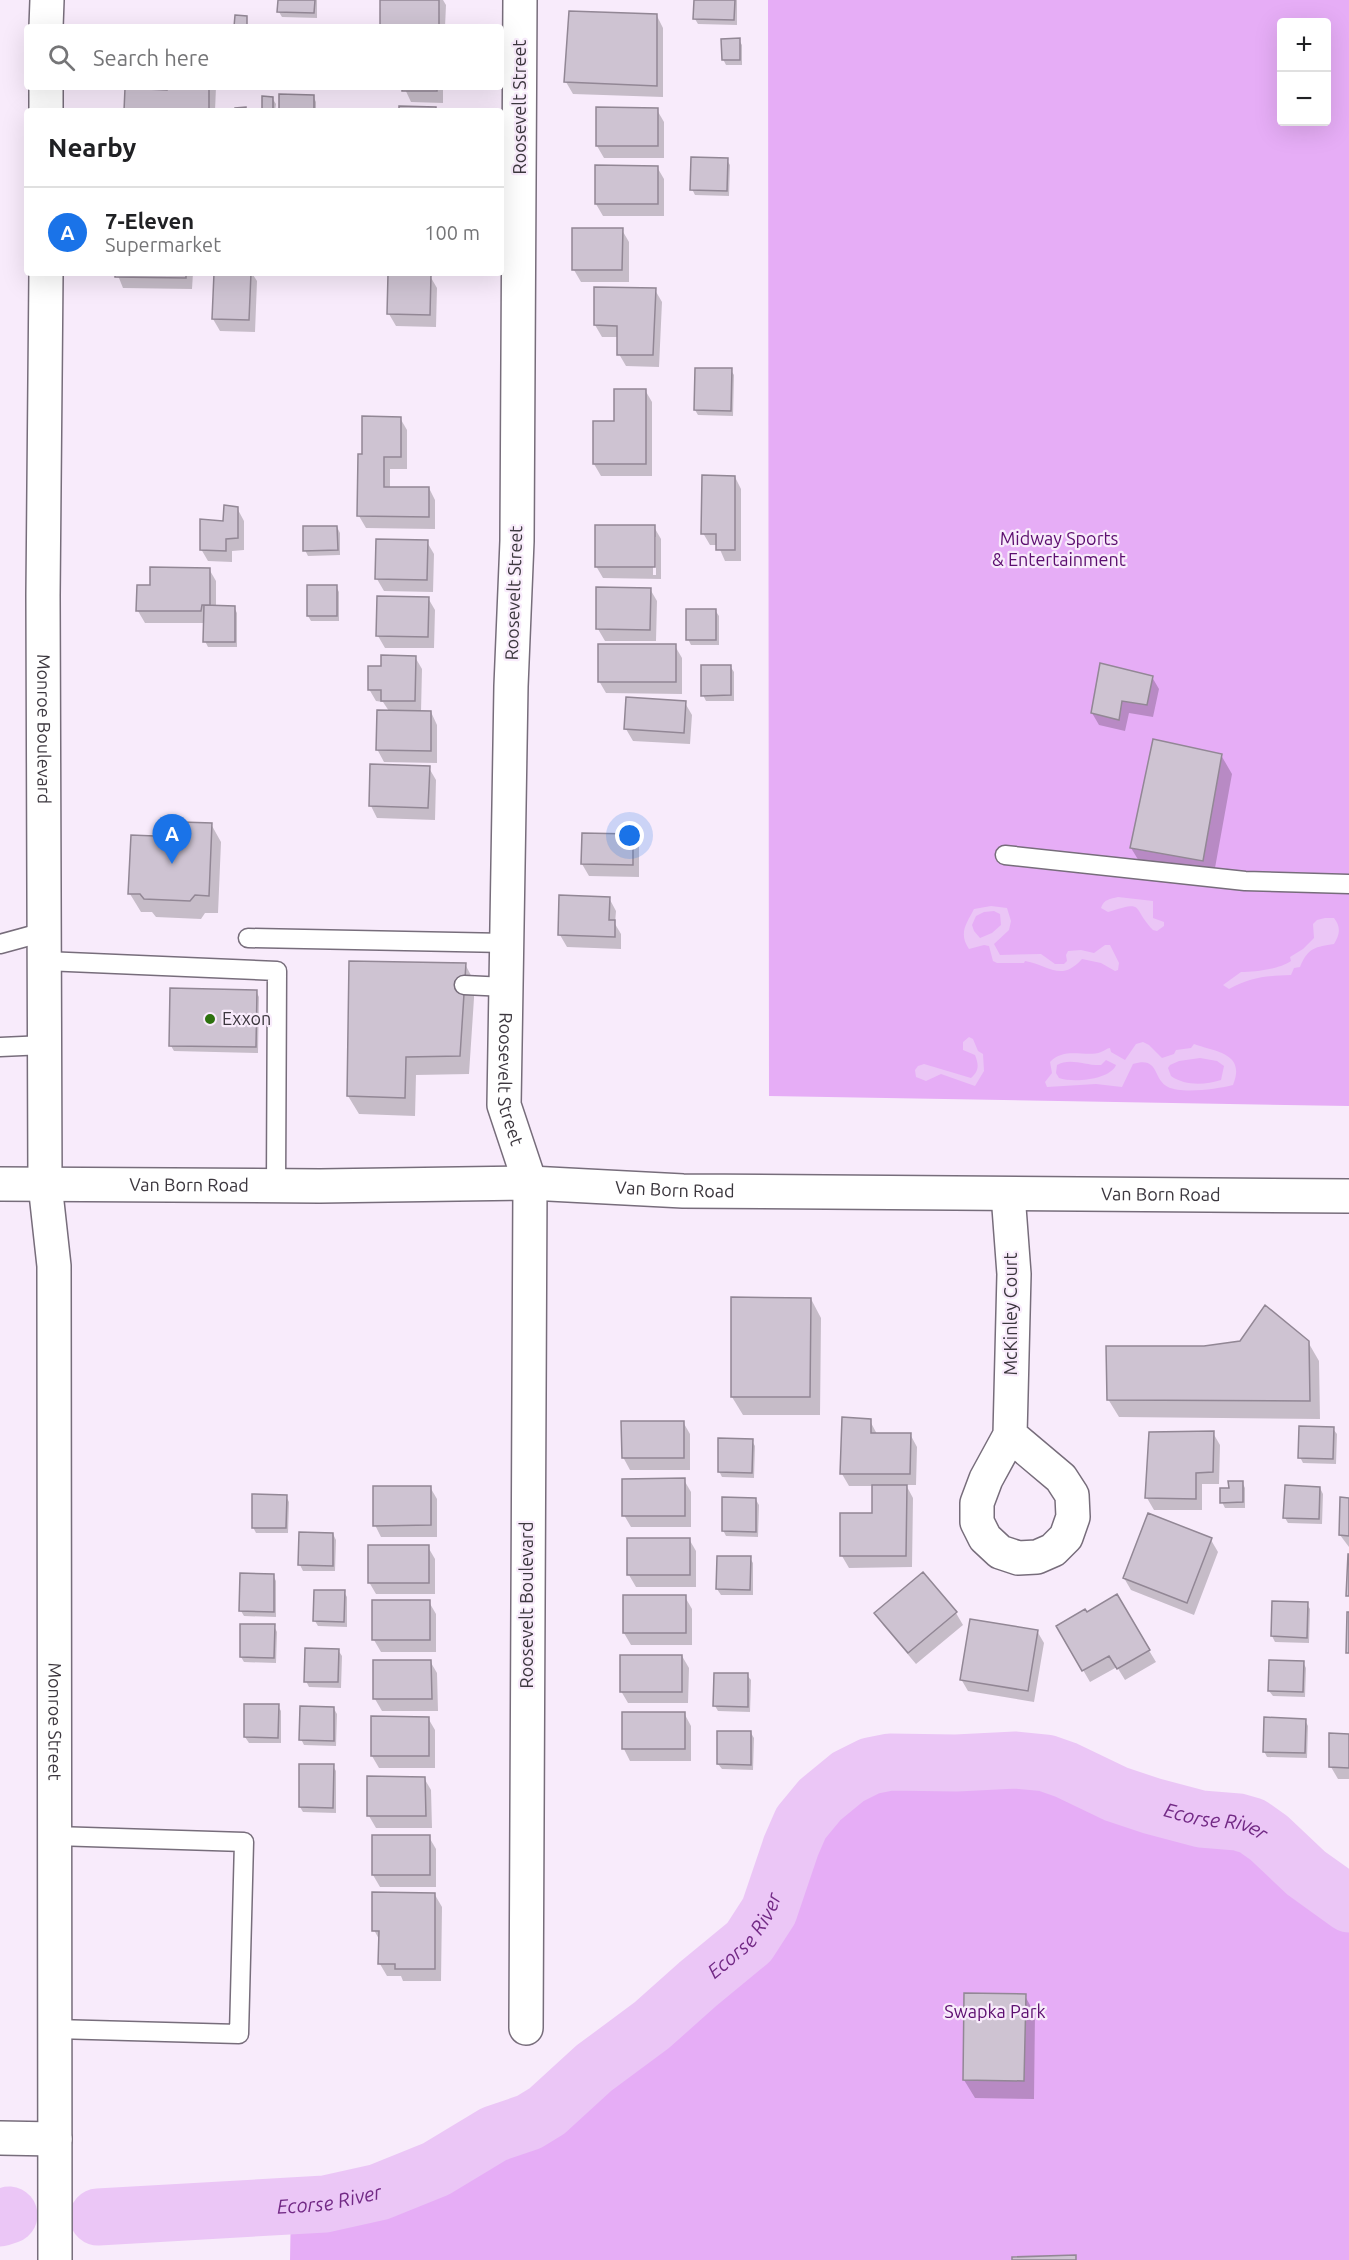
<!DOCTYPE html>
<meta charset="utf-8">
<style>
body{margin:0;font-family:Ubuntu,sans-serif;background:#f6f6f6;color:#202124}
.controls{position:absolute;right:18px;top:18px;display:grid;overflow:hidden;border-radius:6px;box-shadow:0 6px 24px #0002}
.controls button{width:54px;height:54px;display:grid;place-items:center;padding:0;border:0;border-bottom:2px solid #e0e0e0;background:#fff;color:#202124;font:30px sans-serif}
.you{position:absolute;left:630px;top:836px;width:21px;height:21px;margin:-15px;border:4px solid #fff;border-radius:50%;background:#1a73e8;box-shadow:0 0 0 9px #1a73e833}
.badge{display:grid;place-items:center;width:39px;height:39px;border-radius:50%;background:#1a73e8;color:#fff;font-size:20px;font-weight:700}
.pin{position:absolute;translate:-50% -50px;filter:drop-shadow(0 2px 3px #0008)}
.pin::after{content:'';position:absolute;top:32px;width:21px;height:18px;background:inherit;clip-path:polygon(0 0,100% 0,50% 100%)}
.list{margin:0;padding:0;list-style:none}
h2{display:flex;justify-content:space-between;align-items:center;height:78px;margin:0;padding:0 24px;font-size:26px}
h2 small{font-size:20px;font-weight:400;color:#757577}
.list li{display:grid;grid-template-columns:39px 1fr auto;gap:18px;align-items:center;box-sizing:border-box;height:90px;padding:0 24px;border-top:2px solid #e0e0e0}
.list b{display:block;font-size:22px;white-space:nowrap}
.list p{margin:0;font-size:20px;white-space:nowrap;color:#757577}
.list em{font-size:20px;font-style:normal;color:#757577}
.icon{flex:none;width:33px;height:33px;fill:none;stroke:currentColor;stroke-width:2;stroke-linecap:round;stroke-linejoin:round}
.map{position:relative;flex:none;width:1349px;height:2260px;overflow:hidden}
.search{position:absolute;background:#fff;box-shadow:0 6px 24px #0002;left:24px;top:24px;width:480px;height:66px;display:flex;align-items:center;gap:15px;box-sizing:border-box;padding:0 21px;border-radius:6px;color:#757577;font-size:22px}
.panel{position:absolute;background:#fff;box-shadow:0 6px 24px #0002;left:24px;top:108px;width:480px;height:168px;border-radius:6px}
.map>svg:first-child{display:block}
.green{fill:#e6adf6;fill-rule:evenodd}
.water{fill:#ebc6f6;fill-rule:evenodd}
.shadow{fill:#0003;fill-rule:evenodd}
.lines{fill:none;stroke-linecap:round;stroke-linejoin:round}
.river{stroke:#ebc6f6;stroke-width:57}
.building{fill:#cec3d2;stroke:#928795;stroke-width:1.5}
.service-casing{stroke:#776d7b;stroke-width:21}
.minor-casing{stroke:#776d7b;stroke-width:36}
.tertiary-casing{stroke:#776d7b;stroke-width:36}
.secondary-casing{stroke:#776d7b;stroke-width:36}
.service{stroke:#fff;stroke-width:18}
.minor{stroke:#fff;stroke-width:33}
.tertiary{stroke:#fff;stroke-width:33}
.secondary{stroke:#fff;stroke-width:33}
.poi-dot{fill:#2c710e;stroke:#f8ebfb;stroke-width:2}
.labels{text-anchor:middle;stroke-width:4.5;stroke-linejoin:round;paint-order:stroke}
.street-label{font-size:18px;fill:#3c373e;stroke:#f8ebfb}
.park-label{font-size:18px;fill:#5c0e6f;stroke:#f8ebfb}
.poi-label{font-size:18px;fill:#3c373e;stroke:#f8ebfb;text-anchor:start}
.water-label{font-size:20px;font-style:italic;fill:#722985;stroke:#f8ebfb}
</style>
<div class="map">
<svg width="1349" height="2260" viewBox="0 0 1349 2260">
<rect width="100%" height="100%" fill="#f8ebfb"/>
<path class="green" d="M768,0H1349V1106L769,1096ZM1282,22H1326V122H1282Z
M1016,1760L1046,1763L1066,1770L1116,1794L1152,1806L1201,1819L1238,1822L1252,1826L1269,1838L1306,1873L1349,1904V2260H290L291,2206L325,2204L379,2192L436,2169L494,2134L529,2122L547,2111L594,2068L652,2025L698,1984L749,1942L769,1911L791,1846L801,1823L820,1800L848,1777L870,1766L890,1762L955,1763Z"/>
<path class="water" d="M1118,897L1153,901V918L1164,922V926L1157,931L1153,930C1131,907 1146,900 1108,912L1101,908C1104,899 1110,899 1118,897Z
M991,906L1007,908L1011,921L1009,930L994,944L1000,955L1041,954L1055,964H1064L1067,961L1066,955L1068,951L1081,950L1094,953L1105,945H1110L1119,963L1118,970L1115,971L1101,963L1082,959C1061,982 1051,966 1025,961L1024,963H997L993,961L989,946L984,945L969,949C958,933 967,923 974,909ZM984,912L994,911L1000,914L1001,925L992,933L980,938L974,931L972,925L976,916Z
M1325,918H1334C1341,927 1340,934 1334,944C1316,947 1308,947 1300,967L1294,968L1291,975C1266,976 1251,977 1229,989L1223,985L1241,972C1255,972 1280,969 1291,961L1290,957L1303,949L1314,938L1313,924L1317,920Z
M969,1037L973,1039L978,1051L983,1054L984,1071L975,1086L941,1074L926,1081L916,1077L915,1070L918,1066L924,1064L971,1078C979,1071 979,1065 975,1055L963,1050V1042Z
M1143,1042L1149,1045L1162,1058L1174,1054L1176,1050L1191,1048L1194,1044C1216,1052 1246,1053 1233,1085C1218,1089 1182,1094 1168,1087C1152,1079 1160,1056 1133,1064L1122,1087L1096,1084L1047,1087L1045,1082L1052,1073L1050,1062C1065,1046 1086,1058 1101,1052C1104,1051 1107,1048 1110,1048L1111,1052L1125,1060L1136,1044ZM1200,1058L1217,1061L1224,1066L1221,1080C1205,1085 1185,1086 1171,1076L1168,1068L1170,1065L1179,1061ZM1106,1060L1116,1065C1110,1080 1073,1083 1059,1078L1056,1073L1057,1065C1070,1057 1087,1066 1101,1065Z"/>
<path class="shadow" d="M279,0H317V18L282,17L279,12Z
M382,0H443L446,5L445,27H381Z
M695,0H737V25L698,24L695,19Z
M657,16L663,28V97L573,94L566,82Z
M739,40L742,45V65H726L723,59Z
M169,87H216L215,111H125L169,91Z
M404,87H443V103L411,102Z
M313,96L316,102V111H280Z
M272,98L276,104L275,111H263Z
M657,110L664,122V158H604L597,146Z
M727,160L730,165L729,196L695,195L692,189Z
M657,167L664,179V216H603L596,204Z
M622,230L629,242V282H581L574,270Z
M117,273H193L192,289L123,288Z
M215,273H252L257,281L255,332L220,331L213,319Z
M430,276L437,288L436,327L396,326L389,314Z
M655,290L662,302L659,367L626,366L619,354V337H602L595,325Z
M731,370L734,375L733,416L698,415L695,410Z
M645,390L652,402V476H601L594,464L616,423Z
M400,418L407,430V469H390V488H429L435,500V529L366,528L359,516L360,455L364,456Z
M735,477L741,489V561H725L718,545H710L703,533Z
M237,508L244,521V550L232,551V562L208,561L201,549Z
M337,527L340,533V555L308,556L305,550Z
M654,527L661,539V579L603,578L596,566ZM653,537H656V575H653Z
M427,542L434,554L433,592L384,591L377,579Z
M209,569L216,581V607H234L237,613V647H208L205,641V623H145L138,611L151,587Z
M336,586L339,592V621H311L308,616Z
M650,589L657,601L656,641H605L598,629Z
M428,598L435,610L434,648H385L378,636Z
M715,610L719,616V645H691L688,639Z
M675,646L682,658V694L606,693L599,681Z
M415,657L422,669L421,712H431L437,725V763L384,762L377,749L389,711L383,702L376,701L369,689L382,667Z
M730,666L734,672V701H706L703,695Z
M1152,677L1159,689L1153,717L1129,713L1125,731L1099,725L1092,713Z
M685,703L692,715L690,744L633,741L626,729Z
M1221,755L1232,774L1213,879L1142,866L1131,848Z
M429,768L436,780L435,820L377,818L371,806Z
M211,824L221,842L218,913H205L201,919L156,917L152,912H141L130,894L182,838Z
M632,835L639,847V877L589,876L582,864Z
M561,897L609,898L616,911L615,924L621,934V949L567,947L560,935Z
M465,964L475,983L469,1074L416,1075L415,1116L359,1114L348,1096Z
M256,991L259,997L258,1053L174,1051L171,1046Z
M811,1299L821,1318L820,1415H743L732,1397Z
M1308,1342L1319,1361L1320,1419L1119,1417L1108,1399L1204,1348Z
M870,1421L877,1434H910L917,1447L916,1485H906L913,1498L912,1567L849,1568L842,1556L874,1514V1486H849L842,1474Z
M683,1422L690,1434V1470H630L623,1457Z
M1333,1429L1337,1434L1336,1464L1303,1463L1300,1457Z
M1213,1433L1220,1445L1219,1484H1202V1510H1154L1147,1498Z
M752,1441L755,1446L754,1478L722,1477L719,1471Z
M684,1480L691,1492V1527H631L624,1515Z
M1242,1482L1245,1488V1508H1225L1222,1502L1230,1490Z
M430,1487L437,1499V1537H381L375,1525Z
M1320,1488L1323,1494L1322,1524L1288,1523L1285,1518Z
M286,1496L289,1502L288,1533H256L253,1527Z
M1349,1499V1547L1340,1535Z
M756,1500L759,1505L758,1537L726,1536L723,1530Z
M333,1534L336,1540L335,1571H303L300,1565Z
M689,1539L696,1551V1587H636L629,1575Z
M1211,1540L1218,1552L1194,1615L1131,1590L1124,1578Z
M428,1547L435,1559V1594H376L369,1582Z
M718,1557L750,1558L753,1563V1595H721L717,1589Z
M273,1575L276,1581V1617L244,1616L241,1611Z
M344,1592L347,1597V1627L318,1626L315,1621Z
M1116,1596L1156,1662L1125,1680L1117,1667L1090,1682L1058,1627L1086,1614Z
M685,1597L692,1609V1645H631L624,1633Z
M429,1602L436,1614V1652H381L374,1640Z
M1273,1602L1307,1604L1310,1609L1309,1643L1275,1642L1272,1636Z
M876,1613H956L963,1625L916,1664L883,1625Z
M274,1626L277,1632L276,1663L244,1662L241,1657Z
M1037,1631L1044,1643L1034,1702L968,1691L961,1679Z
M338,1650L342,1656L341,1688L309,1687L306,1681Z
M682,1656L689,1668L688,1703H628L621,1691Z
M430,1661L437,1673L438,1711H382L375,1699Z
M1303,1662L1306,1668L1305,1697L1273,1696L1269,1691Z
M747,1675L751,1680L750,1712L718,1711L715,1706Z
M278,1706L281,1711V1743H249L245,1737Z
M334,1709L337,1714L336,1746L304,1745L301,1739Z
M684,1713L691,1726V1761H630L624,1749Z
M428,1718L435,1730V1768H379L372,1756Z
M1305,1720L1308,1726L1307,1758L1267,1757L1264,1751Z
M751,1733L754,1738L753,1770L722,1769L718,1764Z
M1349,1735V1779H1338L1331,1767Z
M333,1766L336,1771V1813L303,1812L300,1807Z
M424,1778L431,1790L432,1828H376L369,1816Z
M429,1837L436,1849V1887H380L373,1875Z
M435,1895L442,1907L441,1981H403L401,1976H387L380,1964V1941L374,1930Z
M1025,1996L1035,2014L1034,2099L975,2098L964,2080Z"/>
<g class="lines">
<g class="river">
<path id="s1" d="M98,2217L325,2204L379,2192L436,2169L494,2134L529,2122L547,2111L594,2068L652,2025L698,1984L749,1942L769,1911L791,1846L801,1823L820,1800L848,1777L870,1766L890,1762L956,1763L1016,1760L1046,1763L1066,1770L1116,1794L1152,1806L1201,1819L1238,1822L1252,1826L1269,1838L1306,1873L1349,1904"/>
<path d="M0,2218L9,2215"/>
</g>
</g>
<path class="building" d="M278,0H315L314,13L277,12Z
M380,0H439V27H380Z
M694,0H735L734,20L693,19Z
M569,11L657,14V86L564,82Z
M235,15L247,16V27H234Z
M740,38V60H722L721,39Z
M167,87H209V111H124L125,88L167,90Z
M402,87H437V91H402Z
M279,94L314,95V111H279Z
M262,96L273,97V111H262Z
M399,106L436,107V111H399Z
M246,107V111H235V108Z
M596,107L658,108V146H596Z
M691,157L728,158L727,191L690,190Z
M595,165L658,166V204H595Z
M572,228H623L622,270H572Z
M115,273H186V278L115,277Z
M214,273H251L249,320L212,319Z
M388,274L431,275L430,315L387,314Z
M594,287L656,288L653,355H617V326L594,325Z
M695,368H732L731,411L694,410Z
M614,389H646V464H593V421H614Z
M362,416L401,417V457H384V487H429V517L357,516L358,454H362Z
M702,475L735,476V550H716V534H701Z
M224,505L238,507V538L226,539V551L200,550V519L223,521Z
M595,525H655V567H595Z
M303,526H337L338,550L303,551Z
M376,539L428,540L427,580L375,579Z
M150,567L210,568V605H202L201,611H136L137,585H150Z
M307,585H337V616H307Z
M596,587L651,588L650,630L596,629Z
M377,596L429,597L428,637L376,636Z
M204,605L235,606V642H203Z
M686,609H716V640H686Z
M598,644H676V682H598Z
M381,655L416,656L415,701H381V690H368V666H381Z
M1100,663L1153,676L1147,705L1122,701L1119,720L1091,713Z
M701,665H731V695L701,696Z
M626,697L686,701L684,733L624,729Z
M377,710L431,711V751L376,750Z
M1153,739L1222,754L1203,861L1130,848Z
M370,764L430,766L428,808L369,806Z
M181,822L212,823L209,896L195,895L190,901L144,899L140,894H128L131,835L180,837Z
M582,833L633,834V865L581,864Z
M559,895L610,897L609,920H615V937L558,935Z
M349,961L466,963L460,1056L406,1057L405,1098L347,1096Z
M170,988L257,990L256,1047L169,1046Z
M731,1297L811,1298L810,1397H731Z
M1265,1305L1309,1341L1310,1401L1107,1400L1106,1346H1204L1240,1341Z
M842,1417L871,1419V1433H911L910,1474H840Z
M621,1421H684V1458H622Z
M1299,1426L1334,1427L1333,1459L1298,1458Z
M1214,1431L1213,1472L1196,1473V1499L1145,1498L1149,1432Z
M718,1438L753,1439L752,1473L718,1472Z
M685,1478V1516H622V1479Z
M1228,1481H1243V1502L1220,1503V1488H1229Z
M872,1485H907L906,1556H840V1513H872Z
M1285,1485L1320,1487L1319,1519L1283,1518Z
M373,1486H431V1525L373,1526Z
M252,1494L287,1495L286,1528H252Z
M722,1497L756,1498V1532L722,1531Z
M1340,1497L1349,1498V1536L1339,1535Z
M1148,1513L1212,1538L1187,1603L1123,1578Z
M299,1532L333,1533V1566L298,1565Z
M627,1538H690V1575H627Z
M368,1545H429V1583H368Z
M1348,1554H1349V1596H1346Z
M717,1556H751L750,1590L716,1589Z
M923,1572L957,1612L908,1653L874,1613Z
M240,1573L274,1574V1612L239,1611Z
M314,1590H345L344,1622L313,1621Z
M1117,1594L1150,1650L1117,1669L1109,1656L1082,1671L1056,1626L1085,1609L1087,1612Z
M623,1595H686V1633H623Z
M372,1600H430V1640H372Z
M1272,1601L1308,1602L1307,1638L1271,1636Z
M1347,1612H1349V1653H1346Z
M970,1619L1038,1630L1028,1691L960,1680Z
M240,1624H275L274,1658L240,1657Z
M305,1648L339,1649L338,1682H304Z
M620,1655H682V1692H620Z
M373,1660H431L432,1699H373Z
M1269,1660L1304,1661L1303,1692L1268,1691Z
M714,1673H748V1707L713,1706Z
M244,1704H279L278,1738L244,1737Z
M300,1706L334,1707V1741L299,1740Z
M622,1712H685V1749H622Z
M371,1716L429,1717V1756H371Z
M1264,1717L1306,1719L1305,1753L1263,1752Z
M717,1731H751V1765L717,1764Z
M1329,1733L1349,1734V1768L1329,1767Z
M299,1764H334L333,1808L299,1807Z
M367,1776L425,1777L426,1816H367Z
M372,1835H430V1875H372Z
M372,1892L435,1893V1969H395V1964H378L379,1931H372Z
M964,1993L1026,1994L1024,2081L963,2080Z
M1076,2255V2260H1012V2257Z"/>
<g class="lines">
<defs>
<path id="service" d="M1005,855L1245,881L1349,884
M248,938L506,943
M0,944L44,932
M45,961L277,971L276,1187
M464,985L506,987
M0,1047L45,1045
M55,1836L244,1842L239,2034L55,2029"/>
<g id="minor">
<path id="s2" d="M520,0L517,541L511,686L504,1105L530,1183L526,2028"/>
<path d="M1008,1194L1014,1274L1010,1435L986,1479L977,1503V1522L985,1538L1000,1552L1018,1558L1037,1557L1053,1550L1066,1537L1073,1517L1072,1495L1061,1478L1010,1435"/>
<path d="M0,2138L55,2139"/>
</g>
<g id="tertiary">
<path d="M46,27L47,0"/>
<path d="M46,111V87"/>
<path id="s3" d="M46,273L43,595L45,1184L54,1266L55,2260"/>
</g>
<g id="secondary">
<path id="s4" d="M0,1184L320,1186L530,1183L683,1191L1349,1196"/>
</g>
</defs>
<use href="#service" class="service-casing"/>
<use href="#minor" class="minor-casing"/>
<use href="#tertiary" class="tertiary-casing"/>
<use href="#secondary" class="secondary-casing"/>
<use href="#service" class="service"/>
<use href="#minor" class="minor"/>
<use href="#tertiary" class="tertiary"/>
<use href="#secondary" class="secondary"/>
</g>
<circle class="poi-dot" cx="210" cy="1019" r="6"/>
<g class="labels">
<g class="street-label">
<text transform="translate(520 107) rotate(-90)" y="6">Roosevelt Street</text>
<text transform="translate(514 593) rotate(-88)" y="6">Roosevelt Street</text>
<text dy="6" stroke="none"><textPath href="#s3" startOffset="456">Monroe Boulevard</textPath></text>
<text dy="6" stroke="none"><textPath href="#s2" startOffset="1080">Roosevelt Street</textPath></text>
<text dy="6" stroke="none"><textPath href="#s4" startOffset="189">Van Born Road</textPath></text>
<text dy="6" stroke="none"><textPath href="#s4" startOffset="675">Van Born Road</textPath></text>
<text dy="6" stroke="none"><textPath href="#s4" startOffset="1161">Van Born Road</textPath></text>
<text transform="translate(1011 1314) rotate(-90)" y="6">McKinley Court</text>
<text transform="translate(527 1605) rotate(-90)" y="6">Roosevelt Boulevard</text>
<text dy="6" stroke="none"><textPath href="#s3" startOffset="1449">Monroe Street</textPath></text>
</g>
<g class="park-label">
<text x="1059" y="545">Midway Sports<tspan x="1059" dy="21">&amp; Entertainment</tspan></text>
<text x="995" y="2018">Swapka Park</text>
</g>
<g class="poi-label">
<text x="222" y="1025">Exxon</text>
</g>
<g class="water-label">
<text dy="7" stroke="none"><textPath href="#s1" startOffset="1312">Ecorse River</textPath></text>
<text dy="7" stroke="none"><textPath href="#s1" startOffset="736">Ecorse River</textPath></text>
<text dy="7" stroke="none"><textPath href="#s1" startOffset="232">Ecorse River</textPath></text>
</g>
</g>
</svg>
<div class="controls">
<button>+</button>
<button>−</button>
</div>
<div class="you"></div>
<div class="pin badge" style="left:172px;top:864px">A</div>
<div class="search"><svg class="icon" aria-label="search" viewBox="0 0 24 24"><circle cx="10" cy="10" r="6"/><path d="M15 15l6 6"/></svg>Search here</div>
<section class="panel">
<h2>Nearby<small></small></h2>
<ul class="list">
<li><span class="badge">A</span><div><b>7-Eleven</b><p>Supermarket</p></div><em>100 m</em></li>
</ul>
</section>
</div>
